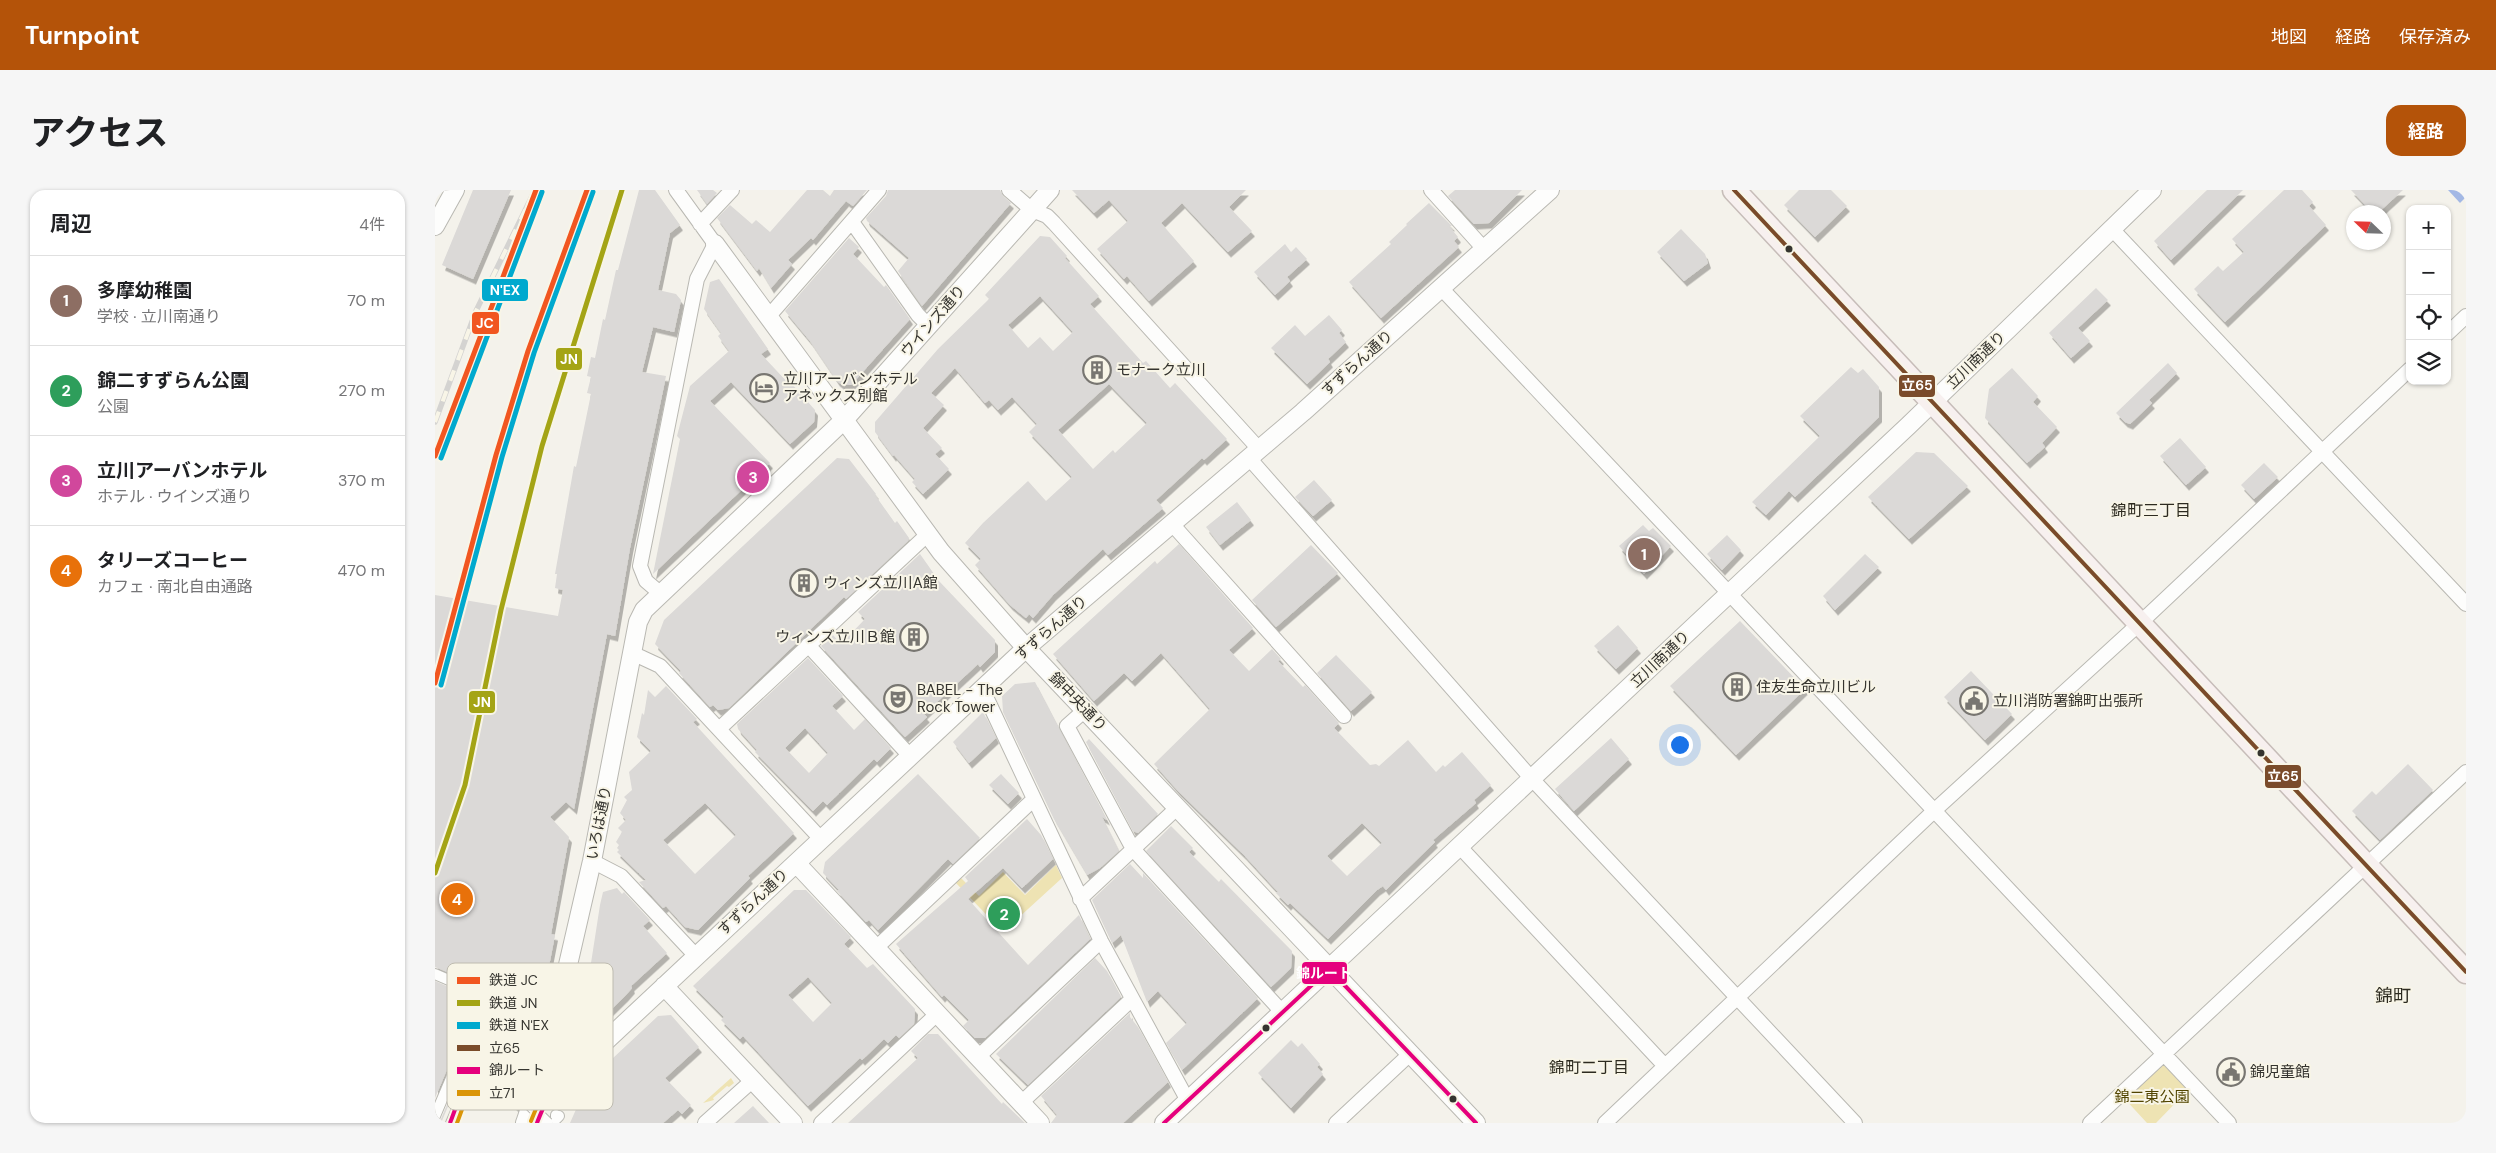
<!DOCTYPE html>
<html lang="ja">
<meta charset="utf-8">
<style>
body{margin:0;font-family:"DM Sans","Noto Sans JP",sans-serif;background:#f6f6f6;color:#202124}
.controls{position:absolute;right:15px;top:15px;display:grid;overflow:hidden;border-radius:10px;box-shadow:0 1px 4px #0004}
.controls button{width:45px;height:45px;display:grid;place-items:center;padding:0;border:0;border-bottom:1px solid #e0e0e0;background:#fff;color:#202124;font:25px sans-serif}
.compass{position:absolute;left:1911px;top:15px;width:45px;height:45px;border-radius:50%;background:#fff;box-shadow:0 1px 4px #0004;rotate:293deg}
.you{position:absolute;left:1244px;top:554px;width:18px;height:18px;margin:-12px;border:4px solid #fff;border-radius:50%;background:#1a73e8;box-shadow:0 0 0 8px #1a73e833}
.badge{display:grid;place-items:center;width:32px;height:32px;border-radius:50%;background:#b45309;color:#fff;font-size:16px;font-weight:700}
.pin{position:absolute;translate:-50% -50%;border:2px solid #fff;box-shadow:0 1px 5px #0006}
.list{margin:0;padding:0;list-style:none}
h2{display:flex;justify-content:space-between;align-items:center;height:65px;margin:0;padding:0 20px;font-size:21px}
h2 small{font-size:16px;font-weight:400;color:#757577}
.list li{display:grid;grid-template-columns:32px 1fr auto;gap:15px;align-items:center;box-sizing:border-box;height:90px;padding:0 20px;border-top:1px solid #e0e0e0}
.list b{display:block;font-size:19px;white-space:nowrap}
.list p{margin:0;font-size:16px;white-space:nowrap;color:#757577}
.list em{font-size:16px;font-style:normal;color:#757577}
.icon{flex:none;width:28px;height:28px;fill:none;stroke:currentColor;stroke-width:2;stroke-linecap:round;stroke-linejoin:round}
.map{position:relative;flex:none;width:2031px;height:933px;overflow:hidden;border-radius:15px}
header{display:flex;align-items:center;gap:30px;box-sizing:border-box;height:70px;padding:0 25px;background:#b45309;color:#fff}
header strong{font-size:24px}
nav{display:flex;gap:28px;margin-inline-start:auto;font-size:18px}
.intro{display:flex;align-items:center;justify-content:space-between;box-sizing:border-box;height:120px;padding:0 30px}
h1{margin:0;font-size:35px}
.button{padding:12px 22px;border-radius:15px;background:#b45309;color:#fff;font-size:18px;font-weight:700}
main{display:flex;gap:30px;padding:0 30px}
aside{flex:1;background:#fff;border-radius:15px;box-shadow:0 1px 4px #0004}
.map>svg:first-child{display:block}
.green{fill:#eee3b3}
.water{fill:#a3b8e5}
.building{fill:#dbd9d7;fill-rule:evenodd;filter:url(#shadow)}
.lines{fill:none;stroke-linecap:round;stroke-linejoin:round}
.pedestrian-casing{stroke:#b9b8b2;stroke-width:12}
.minor-casing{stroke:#b9b8b2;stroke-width:16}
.tertiary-casing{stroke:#b9b8b2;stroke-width:20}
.primary-casing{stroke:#c7bdb9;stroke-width:25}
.pedestrian{stroke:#fdfdfc;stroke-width:10}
.minor{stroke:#fdfdfc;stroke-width:14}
.tertiary{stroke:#fdfdfc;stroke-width:18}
.primary{stroke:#f7f0ef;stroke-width:22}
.rail-casing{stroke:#d4d3d1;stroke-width:5.5}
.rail{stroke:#f8f5e7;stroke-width:4;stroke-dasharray:11;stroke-linecap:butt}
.pedestrian-bridge-casing{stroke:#b9b8b2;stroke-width:12;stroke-linecap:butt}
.pedestrian-bridge{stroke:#fdfdfc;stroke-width:10}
.bus-1-casing{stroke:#f8f5e7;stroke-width:8}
.bus-2-casing{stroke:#f8f5e7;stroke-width:8}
.bus-3-casing{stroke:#f8f5e7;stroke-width:8}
.bus-1{stroke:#7a4b2a;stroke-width:4}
.bus-2{stroke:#e5007d;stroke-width:4}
.bus-3{stroke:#da9507;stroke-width:4}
.rail-1-casing{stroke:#f8f5e7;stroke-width:9}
.rail-2-casing{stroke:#f8f5e7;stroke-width:9}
.rail-3-casing{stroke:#f8f5e7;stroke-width:9}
.rail-1{stroke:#f15620;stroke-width:5}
.rail-2{stroke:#a4a415;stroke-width:5}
.rail-3{stroke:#00a9ce;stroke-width:5}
.bus-dot{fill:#35342f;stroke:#f8f5e7;stroke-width:2}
.labels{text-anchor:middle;stroke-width:4;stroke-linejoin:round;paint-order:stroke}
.street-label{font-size:15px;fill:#35342f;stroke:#f8f5e7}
.poi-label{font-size:15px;fill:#35342f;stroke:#f8f5e7;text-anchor:start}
.park-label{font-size:15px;fill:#524501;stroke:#f8f5e7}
.neighbourhood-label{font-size:16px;fill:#2d2b20;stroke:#f8f5e7}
.quarter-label{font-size:18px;fill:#2d2b20;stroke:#f8f5e7}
.key{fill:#f8f5e7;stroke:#bebbb0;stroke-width:1}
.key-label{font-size:14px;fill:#35342f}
.line-badge{stroke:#f8f5e7;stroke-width:2}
.badge-label{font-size:14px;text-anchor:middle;font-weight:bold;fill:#fff}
</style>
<header>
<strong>Turnpoint</strong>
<nav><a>地図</a><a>経路</a><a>保存済み</a></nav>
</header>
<div class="intro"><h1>アクセス</h1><a class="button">経路</a></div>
<main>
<aside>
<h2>周辺<small>4件</small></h2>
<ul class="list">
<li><span class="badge" style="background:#8d6e63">1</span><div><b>多摩幼稚園</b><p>学校 · 立川南通り</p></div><em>70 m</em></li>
<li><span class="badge" style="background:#2e9e5b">2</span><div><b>錦二すずらん公園</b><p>公園</p></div><em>270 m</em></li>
<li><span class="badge" style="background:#d1479c">3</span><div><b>立川アーバンホテル</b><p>ホテル · ウインズ通り</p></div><em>370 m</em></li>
<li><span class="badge" style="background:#e8710a">4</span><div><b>タリーズコーヒー</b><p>カフェ · 南北自由通路</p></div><em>470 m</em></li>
</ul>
</aside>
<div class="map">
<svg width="2031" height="933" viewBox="0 0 2031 933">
<defs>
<filter id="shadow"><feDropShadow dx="3" dy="5.5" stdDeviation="0" flood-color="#0004"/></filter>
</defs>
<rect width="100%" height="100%" fill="#f4f2eb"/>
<path class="green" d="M621,675L627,688L568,742L520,692L525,687L544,706L568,682L590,705Z
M1728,868L1756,897L1721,933H1712L1688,907Z
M296,888L299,893L294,897L292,896L278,908L279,910L268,913Z"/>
<path class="water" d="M2013,0H2031V7L2025,13Z"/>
<path class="building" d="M38,0H76L38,89L7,75Z
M204,0H220L245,35L235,43L223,100L241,104L246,110L239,142L218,137L207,182L231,186L195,358L180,446L172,444L139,619L131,612L115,627L134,647L116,744L120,745L114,776H118L110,809L113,814L105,808L108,790L102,785L56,777L42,783L39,793L0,777V405L123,426L128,400L120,398L122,384H120L139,276L141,277L156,204L152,203L156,187L152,186L156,167L160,168L168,129L170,130L181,80H183Z
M262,0H278L282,3L272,14Z
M372,0H388L395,6L399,0H432L418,16L411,11L378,50L376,48L353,70L357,74L336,98L324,78L322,81L282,28L295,15L317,34L321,30L335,42Z
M453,0H565L568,6L576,13L487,116L463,81L474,68L432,31L431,28L451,6Z
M637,0H811L794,17L817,41L793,62L747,13L726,33L759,71L714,111L692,86L689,89L662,59L693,31L674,10L659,23Z
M1020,0H1087L1054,33L1039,34L1013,6Z
M1364,0H1396L1412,16L1380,47L1349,15Z
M1772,0H1808L1736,70L1719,51Z
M1849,0H1867L1878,12L1874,16L1891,35L1790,132L1759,99L1783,76L1788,81L1809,62L1797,49Z
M1916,0H1968L1944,22H1937Z
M994,13L1017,36H1014L1023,47L1019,51L1024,57L946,128L914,92L956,54L954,52L972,35L971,34Z
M1246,39L1270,64L1273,73L1249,91L1222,62Z
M605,46L615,47L632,66L630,68L664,106L655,114L708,173L711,171L735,198L740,193L792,249L769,270L767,268L721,310L728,318L673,365L668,359L618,405L598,428L594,424L591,428L575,415L540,375L546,369L530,353L548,333L593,291L611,311L637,287L594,242L602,234L577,207L563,220L554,210L550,213L520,178L496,203L509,215L488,238L507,258L500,264L514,279L488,304L477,292L480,289L459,265L458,266L440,242V232L503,159L554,109L550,105ZM605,106L638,142L618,161L605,147L593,158L573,135ZM674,194L712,233L680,263L678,260L658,279L623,240Z
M414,48L424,57L418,64L449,97L451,95L475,129L416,195L406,194L402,191L375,151L350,121Z
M850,54L856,62L861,57L872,69L852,87L855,91L840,105L819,82Z
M284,89L333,159L326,164L355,195L357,194L380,220L379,232L355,254L296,192L275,211L335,273L218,384L245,249L242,246L255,196L294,161L283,146L286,143L269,119L275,92Z
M1661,98L1673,110L1643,138L1655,151L1636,168L1614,143Z
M894,125L907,140L904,143L911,152L893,169L895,172L872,194L836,158L860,135L870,146Z
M1733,173L1742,183L1714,210L1717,213L1695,234L1690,232L1681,223Z
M1416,177L1423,183L1428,179L1444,197V227L1360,307L1354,301L1331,325L1317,312L1385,246L1365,226Z
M1577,178L1603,206L1598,212L1622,237L1607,253L1610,257L1592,273L1550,228L1554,199Z
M1745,248L1771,277L1751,295L1725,266Z
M1481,262L1499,263L1533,296L1474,349L1433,307Z
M402,268L414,269L441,304L440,305L460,333L462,331L474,348L473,351L411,409L409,407L294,518L283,520L278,515L275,517L244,483L246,481L220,454L229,430Z
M1829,273L1843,287L1819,309L1806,295Z
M879,290L897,310L878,326L860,307Z
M802,312L816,330L785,355L771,337Z
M1208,335L1214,341L1218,338L1236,356L1209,384L1184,356Z
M1292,345L1306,360L1287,380L1272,364Z
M744,354L818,438L794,460L814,481L837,459L846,469L843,471L868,497L870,495L904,533L899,538L935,575L941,574L944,576L973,550L1001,582L1008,575L1010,577L1027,562L1056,595L1039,610L1041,613L998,650L1000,652L966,685L951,700L948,696L942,700L893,749L855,713L853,715L841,703L843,702L809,665L743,601L719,574L775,519L726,463L697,491L689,483L659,511L618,464L720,371L722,374ZM927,633L947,653L912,686L892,666Z
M876,355L903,383L841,437L817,410Z
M485,364L504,391L560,450V462L545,477L543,474L489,524L492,527L470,547L386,456L398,445L406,454L430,429L423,422Z
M1430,364L1444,377L1400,420L1388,406Z
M1305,431L1370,499L1301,565L1235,496Z
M1183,435L1203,458L1181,479L1159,456Z
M901,465L937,502L916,521L882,483Z
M373,468L408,506L397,516L419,540L430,529L456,558L442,572L439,569L392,615L388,611L378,621L320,562L322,560L303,539L302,534ZM370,538L393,563L374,583L350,558Z
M1536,481L1577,524L1550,550L1509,507Z
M600,492L672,630L667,627L684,661L665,678L652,685L619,629L568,522L567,506L580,494Z
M231,496L262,529L258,532L359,643L313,686L315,688L263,740L250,737L231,716L228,718L204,692L211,690L182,662L184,660L182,658L184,655L181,652L187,642L183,638L191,630L185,623L192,610L189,607L197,600L194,582L216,561L202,547L207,523L209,525L213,500L220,507ZM270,613L301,645L260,684L228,650Z
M548,522L561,548L534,573L518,552Z
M1176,548L1194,569L1139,621L1120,599Z
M654,549L723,624L703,643L698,641L651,552Z
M1973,574L1998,600L1945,650L1917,621L1937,601L1941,605Z
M483,584L545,648L518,674L513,669L443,740L434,730L431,732L401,700H404L388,683L390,672Z
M566,584L584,603L573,614L554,595Z
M592,629L606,645L618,669L587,698L568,678L533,709L593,775L644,725L655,749L550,848H540L528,836L534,830L509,805L507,807L461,754L533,691L530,687Z
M736,636L758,658L754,662L784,692L786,689L857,761L856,778L836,797L711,661Z
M695,674L708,688V683L823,808L747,880L731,853L752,833L723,801L712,812L686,745L677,753L657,710Z
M182,698L187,704L189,702L215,730L208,736L232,763L196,796L197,798L190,806L149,846L168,775L156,773L165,715L168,702Z
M359,700H371L416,747L409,754L432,778L438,774L480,819L479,834L464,848L461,845L453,853L449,849L427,870L425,868L373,916L308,846L305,849L286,830L289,827L258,796ZM373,787L397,813L378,832L353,805Z
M660,768L672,781L686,807L593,895L561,864Z
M0,791L36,807L24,851L0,908Z
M695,823V827L703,837L733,892L688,933H616L622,925L606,906Z
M236,825L264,857L230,888L256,915L247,924L243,920L228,933H135L150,899L162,883L223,826Z
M493,844H503L567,914L568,912L590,933H413L483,868L476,861Z
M856,850L863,857L867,853L885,874L882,877L888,884L856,918L823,883Z
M33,865L85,915L83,919L33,869L6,933H0L6,929Z
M318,916L334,933H299Z"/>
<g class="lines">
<defs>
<path id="pedestrian" d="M0,784L44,803
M44,803L47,812L52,810
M99,838L108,819
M121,925V929L124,926
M0,926L31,853L44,803L59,796"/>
<path id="minor" d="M574,0L597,20L612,26L619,33L824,259
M996,0L1050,60
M417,32L483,125L494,136
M265,34L297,0
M1676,38L2031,414
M1006,98L1794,933
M334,126L444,0
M2012,144L2031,126
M814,268L1097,589L1420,933
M737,334L909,526
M225,403L211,391L205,376L262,89L280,54L241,0
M373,455L475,566
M197,463L225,476L386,649
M546,500L553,511L666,751L753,911
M650,520L632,536L698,659L848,823
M284,539L493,344
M1025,657L1230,876
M157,671L186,686L261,766
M645,709L743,617
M441,758L599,609
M543,867L666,751
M586,913L697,809
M270,933L318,890
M386,933L502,824
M901,933L975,864
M1170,933L1501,619L1705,433L1975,179
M1655,933L2031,582"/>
<path id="tertiary" d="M0,36L20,0
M280,54L506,362L591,458L1041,933
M361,673L605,933
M229,796L358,933
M120,881L117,844L157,671L203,432L209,420L409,230L615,0
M90,933C96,917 105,879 120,871C128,866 145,869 158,863L591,458L868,222L1115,0
M729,933L1473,236L1717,0"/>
<path id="primary" d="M1299,0L2031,782"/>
</defs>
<use href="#pedestrian" class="pedestrian-casing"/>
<use href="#minor" class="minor-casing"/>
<use href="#tertiary" class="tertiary-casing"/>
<use href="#primary" class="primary-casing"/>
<use href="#pedestrian" class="pedestrian"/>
<use href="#minor" class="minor"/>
<use href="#tertiary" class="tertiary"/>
<use href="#primary" class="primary"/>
<defs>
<path id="rail" d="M0,232L41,121L100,0"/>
</defs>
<use href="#rail" class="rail-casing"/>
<use href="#rail" class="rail"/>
<defs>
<path id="pedestrian-bridge" d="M44,803L47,788L58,784L101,792L98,810L137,847L143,839
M31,853L113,933"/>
</defs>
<use href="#pedestrian-bridge" class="pedestrian-bridge-casing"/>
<use href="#pedestrian-bridge" class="pedestrian-bridge"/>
<defs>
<path id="bus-1" d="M1299,0L2031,782"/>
<path id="bus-2" d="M15,933C26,906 48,826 80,820C94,818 108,823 121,827C116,849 123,861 120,881C118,898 108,917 102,933
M729,933L894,779L1041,933"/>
<path id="bus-3" d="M22,933C31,910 54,837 76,828C88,823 102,828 114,831C109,849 117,865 114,882C111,899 102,915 96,931"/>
</defs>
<use href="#bus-1" class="bus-1-casing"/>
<use href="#bus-2" class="bus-2-casing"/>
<use href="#bus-3" class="bus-3-casing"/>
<use href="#bus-1" class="bus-1"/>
<use href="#bus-2" class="bus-2"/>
<use href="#bus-3" class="bus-3"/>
<defs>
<path id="rail-1" d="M0,266L101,0
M0,493L61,265L93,161L152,0"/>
<path id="rail-2" d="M0,683L30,595L66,420L107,256L187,0"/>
<path id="rail-3" d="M6,268L107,2
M6,495L67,267L99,163L158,2"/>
</defs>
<use href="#rail-1" class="rail-1-casing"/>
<use href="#rail-2" class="rail-2-casing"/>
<use href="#rail-3" class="rail-3-casing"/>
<use href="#rail-1" class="rail-1"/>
<use href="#rail-2" class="rail-2"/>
<use href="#rail-3" class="rail-3"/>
</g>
<defs>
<symbol id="building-ring" viewBox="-11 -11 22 22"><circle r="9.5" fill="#f8f5e7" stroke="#787671" stroke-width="1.5"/><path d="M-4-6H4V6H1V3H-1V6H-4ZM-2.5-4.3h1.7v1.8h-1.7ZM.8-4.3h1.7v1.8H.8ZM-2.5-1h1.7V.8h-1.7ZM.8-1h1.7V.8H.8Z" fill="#787671"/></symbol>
<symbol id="hotel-ring" viewBox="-11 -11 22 22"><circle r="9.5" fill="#f8f5e7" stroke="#787671" stroke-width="1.5"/><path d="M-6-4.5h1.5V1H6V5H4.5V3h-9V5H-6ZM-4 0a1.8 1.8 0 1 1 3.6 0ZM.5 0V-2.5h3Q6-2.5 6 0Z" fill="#787671"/></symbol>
<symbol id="theatre-ring" viewBox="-11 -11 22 22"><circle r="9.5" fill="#f8f5e7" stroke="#787671" stroke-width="1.5"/><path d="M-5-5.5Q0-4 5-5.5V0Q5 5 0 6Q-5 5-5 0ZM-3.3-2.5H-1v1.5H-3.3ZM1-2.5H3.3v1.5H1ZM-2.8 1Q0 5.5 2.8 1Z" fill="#787671"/></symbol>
<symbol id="civic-ring" viewBox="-11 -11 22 22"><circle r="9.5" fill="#f8f5e7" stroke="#787671" stroke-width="1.5"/><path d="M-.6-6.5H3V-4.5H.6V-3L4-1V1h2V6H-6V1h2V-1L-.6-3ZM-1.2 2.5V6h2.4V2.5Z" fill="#787671"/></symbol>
</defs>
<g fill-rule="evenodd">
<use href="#building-ring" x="646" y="164" width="32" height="32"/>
<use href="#hotel-ring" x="313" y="182" width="32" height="32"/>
<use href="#building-ring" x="353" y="377" width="32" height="32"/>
<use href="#building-ring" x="463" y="431" width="32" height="32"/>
<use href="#building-ring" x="1286" y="481" width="32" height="32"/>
<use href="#theatre-ring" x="447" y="493" width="32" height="32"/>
<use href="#civic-ring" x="1523" y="495" width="32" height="32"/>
<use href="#civic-ring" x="1780" y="866" width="32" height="32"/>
</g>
<g class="bus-dot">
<circle cx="1354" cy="59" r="4.5"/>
<circle cx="1826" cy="563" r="4.5"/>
<circle cx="831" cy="838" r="4.5"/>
<circle cx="1018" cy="909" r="4.5"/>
</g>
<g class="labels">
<g class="street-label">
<text transform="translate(498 131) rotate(-49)" y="5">ウインズ通り</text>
<text transform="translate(1541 170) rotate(-44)" y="5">立川南通り</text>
<text transform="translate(922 173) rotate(-42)" y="5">すずらん通り</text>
<text transform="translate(616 438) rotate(-41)" y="5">すずらん通り</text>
<text transform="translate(1225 469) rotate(-43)" y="5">立川南通り</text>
<text transform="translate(643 512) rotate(46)" y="5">錦中央通り</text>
<text transform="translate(164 633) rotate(-79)" y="5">いろは通り</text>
<text transform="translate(318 712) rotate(-43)" y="5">すずらん通り</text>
</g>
<g class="poi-label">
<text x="681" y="185">モナーク立川</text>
<text x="348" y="194">立川アーバンホテル<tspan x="348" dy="17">アネックス別館</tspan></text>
<text x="388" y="398">ウィンズ立川A館</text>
<text x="460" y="452" text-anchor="end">ウィンズ立川Ｂ館</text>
<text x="1321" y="502">住友生命立川ビル</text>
<text x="482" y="505">BABEL - The<tspan x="482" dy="17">Rock Tower</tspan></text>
<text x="1558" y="516">立川消防署錦町出張所</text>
<text x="1815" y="887">錦児童館</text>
</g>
<g class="park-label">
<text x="1717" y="912">錦二東公園</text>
</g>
<g class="neighbourhood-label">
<text x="1716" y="326">錦町三丁目</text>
<text x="1154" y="883">錦町二丁目</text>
</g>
<g class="quarter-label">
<text x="1958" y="812">錦町</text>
</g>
</g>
<rect x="12" y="773" width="166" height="147" rx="8" class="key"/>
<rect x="22" y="787" width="23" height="7" fill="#f15620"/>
<rect x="22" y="810" width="23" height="6" fill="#a4a415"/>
<rect x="22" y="832" width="23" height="7" fill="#00a9ce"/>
<rect x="22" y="855" width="23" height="6" fill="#7a4b2a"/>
<rect x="22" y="877" width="23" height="7" fill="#e5007d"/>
<rect x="22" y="900" width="23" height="6" fill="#da9507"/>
<g class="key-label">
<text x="54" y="795">鉄道 JC</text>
<text x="54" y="818">鉄道 JN</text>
<text x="54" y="840">鉄道 N'EX</text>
<text x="54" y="863">立65</text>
<text x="54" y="885">錦ルート</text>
<text x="54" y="908">立71</text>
</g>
<g class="line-badge">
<rect x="46" y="88" width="48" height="24" rx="5" fill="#00a9ce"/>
<rect x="36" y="121" width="29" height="24" rx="5" fill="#f15620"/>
<rect x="120" y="157" width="28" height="24" rx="5" fill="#a4a415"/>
<rect x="1463" y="184" width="38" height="24" rx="5" fill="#7a4b2a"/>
<rect x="33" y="500" width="28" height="24" rx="5" fill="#a4a415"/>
<rect x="1829" y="574" width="38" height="25" rx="5" fill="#7a4b2a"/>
<rect x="866" y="771" width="47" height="24" rx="5" fill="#e5007d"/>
</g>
<g class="badge-label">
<text x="70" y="105">N'EX</text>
<text x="50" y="138">JC</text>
<text x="134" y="174">JN</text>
<text x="1482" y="200">立65</text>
<text x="47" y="517">JN</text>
<text x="1848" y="591">立65</text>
<text x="889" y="788">錦ルート</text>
</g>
</svg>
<div class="controls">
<button>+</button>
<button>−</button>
<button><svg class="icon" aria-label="locate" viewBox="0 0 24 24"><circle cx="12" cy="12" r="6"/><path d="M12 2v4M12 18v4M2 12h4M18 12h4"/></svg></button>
<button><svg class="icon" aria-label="layers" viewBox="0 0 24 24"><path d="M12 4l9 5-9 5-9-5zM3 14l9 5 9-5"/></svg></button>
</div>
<svg class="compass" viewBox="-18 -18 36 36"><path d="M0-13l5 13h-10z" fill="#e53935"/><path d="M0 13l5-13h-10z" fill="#757577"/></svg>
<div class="you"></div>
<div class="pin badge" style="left:1209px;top:364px;background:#8d6e63">1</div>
<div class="pin badge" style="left:569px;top:724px;background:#2e9e5b">2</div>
<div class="pin badge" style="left:318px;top:287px;background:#d1479c">3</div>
<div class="pin badge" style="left:22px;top:709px;background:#e8710a">4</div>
</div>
</main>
